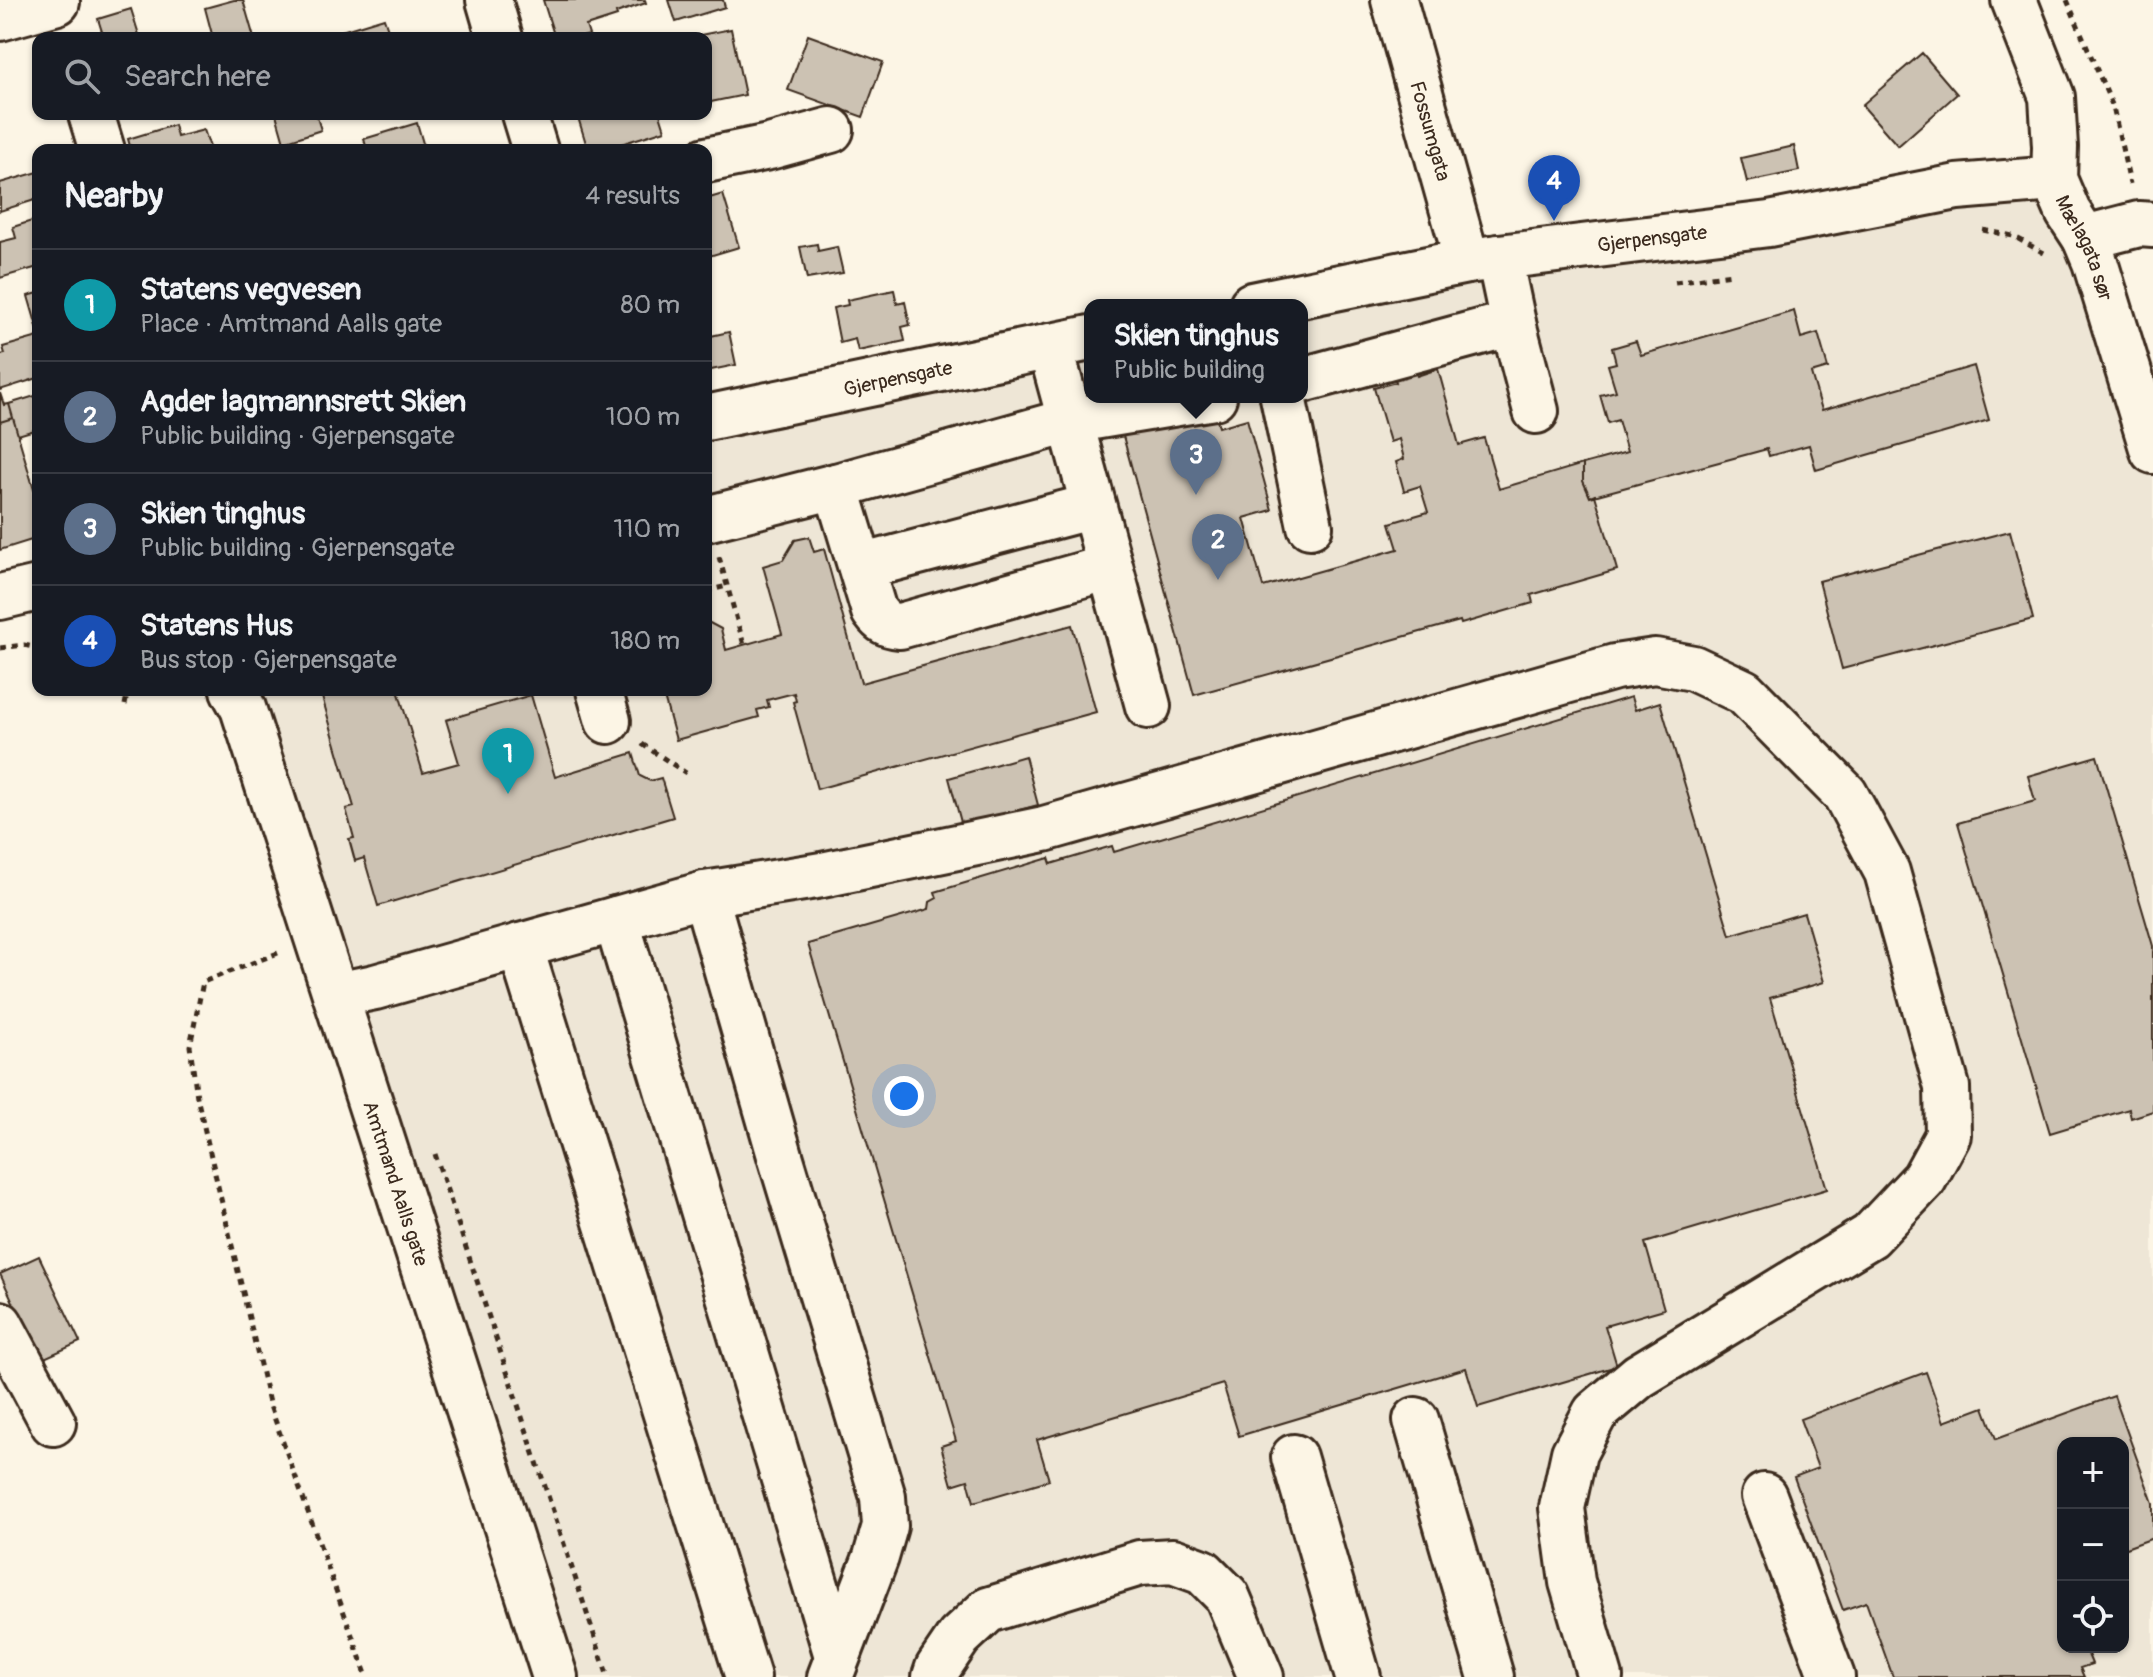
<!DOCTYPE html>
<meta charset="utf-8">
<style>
body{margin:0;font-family:Pangolin,sans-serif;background:#20242c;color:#f1f3f6}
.controls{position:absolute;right:24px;bottom:24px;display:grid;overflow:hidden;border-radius:16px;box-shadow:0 2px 6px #0004}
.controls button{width:72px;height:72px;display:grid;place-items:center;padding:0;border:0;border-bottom:2px solid #363941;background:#171b24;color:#f1f3f6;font:40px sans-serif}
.you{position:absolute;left:904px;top:1096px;width:28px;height:28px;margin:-20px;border:6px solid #fff;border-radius:50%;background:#1a73e8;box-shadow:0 0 0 12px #1a73e833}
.badge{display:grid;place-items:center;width:52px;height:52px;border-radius:50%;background:#d1495b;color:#fff;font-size:26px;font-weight:700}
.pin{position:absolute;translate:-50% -66px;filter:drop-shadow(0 2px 4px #0008)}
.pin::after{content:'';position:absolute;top:42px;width:28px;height:24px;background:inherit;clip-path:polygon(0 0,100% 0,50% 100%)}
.popup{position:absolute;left:1084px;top:299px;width:224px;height:104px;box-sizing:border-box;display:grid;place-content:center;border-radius:16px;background:#171b24;filter:drop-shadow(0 2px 6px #0005);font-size:26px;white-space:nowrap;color:#9ea1a6}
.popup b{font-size:30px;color:#f1f3f6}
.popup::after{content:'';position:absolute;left:50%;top:100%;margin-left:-16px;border:16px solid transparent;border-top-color:#171b24}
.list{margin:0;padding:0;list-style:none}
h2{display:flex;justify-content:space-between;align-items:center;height:104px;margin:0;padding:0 32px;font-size:34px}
h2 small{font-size:26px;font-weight:400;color:#9ea1a6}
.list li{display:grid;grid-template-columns:52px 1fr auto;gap:24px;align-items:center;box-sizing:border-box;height:112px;padding:0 32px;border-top:2px solid #363941}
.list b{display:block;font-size:30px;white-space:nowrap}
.list p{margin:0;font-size:26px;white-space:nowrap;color:#9ea1a6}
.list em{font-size:26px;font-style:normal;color:#9ea1a6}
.icon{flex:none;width:44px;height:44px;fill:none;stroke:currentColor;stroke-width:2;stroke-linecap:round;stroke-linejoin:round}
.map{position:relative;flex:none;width:2153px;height:1677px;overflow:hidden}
.search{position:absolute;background:#171b24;box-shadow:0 2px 6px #0004;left:32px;top:32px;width:680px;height:88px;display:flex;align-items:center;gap:20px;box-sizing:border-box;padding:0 28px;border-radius:16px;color:#9ea1a6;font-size:30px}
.panel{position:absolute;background:#171b24;box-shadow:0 2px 6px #0004;left:32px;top:144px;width:680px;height:552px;border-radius:16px}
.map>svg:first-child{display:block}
.built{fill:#eee6d6;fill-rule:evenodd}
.building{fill:#ccc2b3;stroke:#3b2a1e;stroke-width:2}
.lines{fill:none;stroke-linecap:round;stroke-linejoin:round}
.minor-casing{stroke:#3b2a1e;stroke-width:50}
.major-casing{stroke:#3b2a1e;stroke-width:50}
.path{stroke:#3b2a1e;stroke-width:5;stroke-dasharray:6 6;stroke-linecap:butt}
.minor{stroke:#fcf5e5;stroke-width:44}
.major{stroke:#fcf5e5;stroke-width:44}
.labels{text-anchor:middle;stroke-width:8;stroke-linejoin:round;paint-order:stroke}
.street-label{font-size:20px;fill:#3b2a1e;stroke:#fcf5e5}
</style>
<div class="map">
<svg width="2153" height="1677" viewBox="0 0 2153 1677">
<rect width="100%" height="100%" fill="#fcf5e5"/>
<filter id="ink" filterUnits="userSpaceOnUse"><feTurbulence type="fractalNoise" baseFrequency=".0125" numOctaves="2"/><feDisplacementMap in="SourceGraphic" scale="16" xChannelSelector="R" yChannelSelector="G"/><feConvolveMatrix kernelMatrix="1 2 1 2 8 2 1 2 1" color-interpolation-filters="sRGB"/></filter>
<g filter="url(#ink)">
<path class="built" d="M2054,179L2153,451V1677H555L233,690H706V418L1090,339V397H1302V305ZM2063,1443H2123V1647H2063Z"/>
<path class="building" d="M234,0H243L254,38H213L205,8Z
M543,0H645L646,3L616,13L617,16L586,26L589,35L578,38H558L557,34L554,35Z
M669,0H723L725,7L676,22Z
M131,9L140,38H104L98,19Z
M384,18L391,38H336L335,33Z
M731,29L745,95L706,103V38H685Z
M808,35L883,62L863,117L788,90Z
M1922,53L1957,94L1898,146L1862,105Z
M276,114H316L321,130L284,142Z
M577,114H660L665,130L602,150H588Z
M417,123L425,150H367L364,139Z
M174,125L177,137L204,130L211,150H131L128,139Z
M1794,146L1799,171L1747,182L1741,158Z
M38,172V199L0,211V183Z
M723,194L739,247L706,257V199Z
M38,219V267L0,278V242L16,238L13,227Z
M817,244L818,251L837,247L843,273L807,279L800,247Z
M894,290L897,304L905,302L910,325L902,327L905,341L858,351L855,339L840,343L833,308L848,305L847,300Z
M38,293V330L28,296Z
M1794,311L1801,338L1818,333L1828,368L1811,373L1822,410L1974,366L1989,420L1816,470L1809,445L1769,456L1767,449L1590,497L1583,481V464L1627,452L1618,420L1608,423L1600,395L1616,391L1608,365L1616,363L1612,348L1636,341L1641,355Z
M729,332L736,365L706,371V337Z
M38,337V378L0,390V355L5,354L3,347Z
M1414,365L1417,376L1438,369L1459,445L1484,438L1499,489L1583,464V481L1590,497L1595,495L1617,570L1531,595L1533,603L1461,624L1460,621L1194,695L1123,436L1214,411L1219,427L1247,419L1272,510L1244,518L1263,587L1398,549L1390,523L1428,512L1420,486L1404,491L1396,462L1404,459L1399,439L1390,442L1374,388L1396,382L1393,372Z
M0,393L4,405L9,404L13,418L0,422Z
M38,395V429L18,435L9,404Z
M13,418L35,493L38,492V538L0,550V422Z
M2010,531L2033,619L1842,669L1819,581Z
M809,537L814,552L824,549L861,683L1072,625L1096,712L817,789L793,702L796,701L794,693L767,700L769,707L757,710L759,717L676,740L662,690H706V621L721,629L726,650L782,634L763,566L783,560L795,540Z
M320,690H398L423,773L459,763L446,720L531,695L555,777L633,753L640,776L650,781L661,778L673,817L378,906L364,858L355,861L349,839L354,838L346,809L354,807Z
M1631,697L1635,710L1660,702L1730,935L1804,913L1824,982L1770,998L1827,1189L1645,1243L1664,1309L1605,1326L1617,1366L1478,1407L1466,1368L1239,1436L1223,1384L1037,1440L1049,1480L974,1502L968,1480L952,1485L941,1446L956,1441L808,944L929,909L930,902L937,898L935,892L1049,858L1051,864L1112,846L1114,852Z
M1025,756L1038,805L962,826L949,778Z
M2097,756L2153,946V1111L2131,1118L2129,1109L2050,1133L1958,823L2035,801L2028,776Z
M39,1256L80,1342L40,1360L0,1274Z
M1926,1372L1944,1422L1984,1407L1996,1439L2114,1396L2153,1503V1538L2123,1549V1443H2063V1647H2085L2092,1664L2080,1668L2084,1677H1893L1866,1602L1843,1610L1794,1477L1818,1468L1800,1419Z"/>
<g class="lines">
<defs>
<g id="minor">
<path d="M489,0L500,38"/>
<path id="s1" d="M1394,0L1467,261"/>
<path id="s2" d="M2014,0L2052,97L2055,147L2054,179L2068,212L2085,238L2095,262L2153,451"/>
<path d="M0,18L57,2"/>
<path d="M91,114L102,150"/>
<path d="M524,114L535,150"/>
<path d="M706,160L769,147L831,130"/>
<path d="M2085,238L2139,224L2153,225"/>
<path d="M1499,257L1513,323L1536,411"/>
<path id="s3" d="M1252,305L1467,261L1769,224L1957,187L2054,179"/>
<path d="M1050,346L1148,706"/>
<path d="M1302,380L1513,323"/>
<path d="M1283,397L1310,526"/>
<path id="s4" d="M706,418L1090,338"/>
<path d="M836,486L874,611C882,622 887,625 900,626L1110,567"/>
<path d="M706,519L836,486L1069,421L1214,397"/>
<path d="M861,567L1093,506"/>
<path d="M599,690L608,721"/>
<path d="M705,894L781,1159L883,1497L885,1526L876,1557L830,1677"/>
<path d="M616,919L837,1656"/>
<path d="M520,946L748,1677"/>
<path d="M336,995L375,987L705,894L822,875L1044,829L1615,667L1655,661L1693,668L1744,692L1845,794L1887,872L1947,1087L1948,1135L1924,1179L1870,1236L1639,1376L1595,1413L1574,1453L1562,1508L1572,1582L1600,1677"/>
<path d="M0,1324L53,1423"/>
<path d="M1416,1420L1491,1677"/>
<path d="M1294,1457L1358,1677"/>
<path d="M1764,1496L1832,1677"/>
<path d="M935,1677L938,1668L959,1637L988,1610L1140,1563L1173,1561L1203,1572L1227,1596L1261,1677"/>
</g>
<g id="major">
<path d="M0,597L38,588"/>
<path id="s5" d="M233,690L243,708L555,1677"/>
</g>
</defs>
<use href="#minor" class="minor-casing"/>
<use href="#major" class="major-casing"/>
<path class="path" d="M2067,0L2113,107L2130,184
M1983,230L2013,236L2044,253
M1675,282L1732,274
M719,557L744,645
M706,591L727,586
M0,648L24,645L38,648
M125,705L128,690
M642,744L686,773
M278,953L203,982L190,1046L197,1097L269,1403L367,1677
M435,1154L608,1677"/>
<use href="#minor" class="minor"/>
<use href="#major" class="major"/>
</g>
</g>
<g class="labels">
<g class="street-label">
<text dy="7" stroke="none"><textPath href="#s1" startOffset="136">Fossumgata</textPath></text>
<text dy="7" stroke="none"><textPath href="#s3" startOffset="406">Gjerpensgate</textPath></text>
<text dy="7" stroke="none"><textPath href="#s2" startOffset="262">Mælagata sør</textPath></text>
<text dy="7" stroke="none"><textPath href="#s4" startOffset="196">Gjerpensgate</textPath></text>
<text dy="7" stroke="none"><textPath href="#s5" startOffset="520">Amtmand Aalls gate</textPath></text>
</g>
</g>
</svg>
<div class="controls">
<button>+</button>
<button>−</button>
<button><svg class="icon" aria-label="locate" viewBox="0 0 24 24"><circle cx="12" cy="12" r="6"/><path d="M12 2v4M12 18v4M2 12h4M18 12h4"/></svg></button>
</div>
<div class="you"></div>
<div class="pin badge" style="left:508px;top:794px;background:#0f9aa8">1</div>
<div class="pin badge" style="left:1218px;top:580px;background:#5c6f8a">2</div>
<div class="pin badge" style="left:1196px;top:495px;background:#5c6f8a">3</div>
<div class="popup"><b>Skien tinghus</b>Public building</div>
<div class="pin badge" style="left:1554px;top:221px;background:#1a4fb4">4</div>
<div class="search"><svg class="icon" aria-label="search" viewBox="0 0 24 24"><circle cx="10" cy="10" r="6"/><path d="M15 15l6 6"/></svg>Search here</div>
<section class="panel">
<h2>Nearby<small>4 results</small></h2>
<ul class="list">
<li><span class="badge" style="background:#0f9aa8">1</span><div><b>Statens vegvesen</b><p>Place · Amtmand Aalls gate</p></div><em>80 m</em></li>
<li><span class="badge" style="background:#5c6f8a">2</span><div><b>Agder lagmannsrett Skien</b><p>Public building · Gjerpensgate</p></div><em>100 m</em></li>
<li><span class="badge" style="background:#5c6f8a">3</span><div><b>Skien tinghus</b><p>Public building · Gjerpensgate</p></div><em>110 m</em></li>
<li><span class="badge" style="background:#1a4fb4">4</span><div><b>Statens Hus</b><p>Bus stop · Gjerpensgate</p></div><em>180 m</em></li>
</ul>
</section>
</div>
